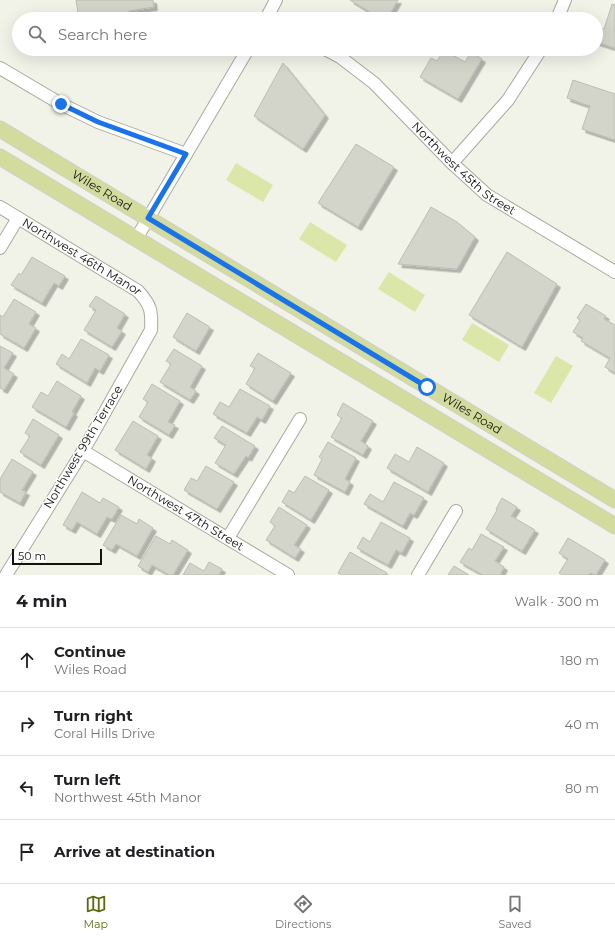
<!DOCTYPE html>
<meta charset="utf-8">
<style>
body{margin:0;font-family:Montserrat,sans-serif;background:#f6f6f6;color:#202124}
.scale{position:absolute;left:12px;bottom:10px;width:90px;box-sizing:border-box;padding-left:4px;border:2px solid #131410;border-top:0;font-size:11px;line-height:14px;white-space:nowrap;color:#131410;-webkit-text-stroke:3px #fff;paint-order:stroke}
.stop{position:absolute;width:12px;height:12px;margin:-9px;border:3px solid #1a73e8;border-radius:50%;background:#fff}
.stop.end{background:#1a73e8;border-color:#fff;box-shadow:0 1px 4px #0008}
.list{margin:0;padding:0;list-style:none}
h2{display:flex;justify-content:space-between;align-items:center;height:52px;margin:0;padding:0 16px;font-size:17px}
h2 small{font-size:13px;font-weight:400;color:#757577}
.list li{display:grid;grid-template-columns:26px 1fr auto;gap:12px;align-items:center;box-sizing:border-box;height:64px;padding:0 16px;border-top:1px solid #e0e0e0}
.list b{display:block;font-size:15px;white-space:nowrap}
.list p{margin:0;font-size:13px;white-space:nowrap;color:#757577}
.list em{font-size:13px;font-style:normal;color:#757577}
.icon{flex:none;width:22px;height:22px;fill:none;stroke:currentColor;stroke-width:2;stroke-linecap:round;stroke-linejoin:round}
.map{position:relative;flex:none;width:615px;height:575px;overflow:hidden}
.search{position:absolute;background:#fff;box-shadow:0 4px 16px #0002;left:12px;right:12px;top:12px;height:44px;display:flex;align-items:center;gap:10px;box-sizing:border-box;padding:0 14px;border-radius:22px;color:#757577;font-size:15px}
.sheet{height:308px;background:#fff}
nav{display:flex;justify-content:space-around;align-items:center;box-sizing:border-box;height:56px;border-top:1px solid #e0e0e0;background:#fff;font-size:11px;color:#757577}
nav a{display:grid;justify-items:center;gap:2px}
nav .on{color:#5e690e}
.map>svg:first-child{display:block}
.green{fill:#dbe6a9}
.building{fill:#d3d5cb;stroke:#bcbeb4;filter:url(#shadow)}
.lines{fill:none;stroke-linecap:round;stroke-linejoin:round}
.minor-casing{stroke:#a8aaa0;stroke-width:14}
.major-casing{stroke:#d0d0cf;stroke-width:17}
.minor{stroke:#fff;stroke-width:12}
.major{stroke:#d3dc9c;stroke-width:15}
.route{stroke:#1a73e8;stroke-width:5}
.labels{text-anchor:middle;stroke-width:3;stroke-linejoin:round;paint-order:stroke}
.street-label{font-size:12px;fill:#131410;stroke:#fff}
</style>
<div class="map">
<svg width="615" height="575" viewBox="0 0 615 575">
<defs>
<filter id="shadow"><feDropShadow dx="3.5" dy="3.5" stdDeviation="0" flood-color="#0004"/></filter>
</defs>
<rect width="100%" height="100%" fill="#f1f3e9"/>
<path class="green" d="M236,163L273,185L263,202L226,180Z
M310,222L347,245L336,262L299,239Z
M389,272L425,295L415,312L378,289Z
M472,323L509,345L499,362L462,340Z
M556,356L573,366L551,403L534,393Z"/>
<path class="building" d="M76,0H153L154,7L128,11L129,17L117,19H79Z
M350,0H398L387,19H366L370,12Z
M612,4L615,5V48L596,42L597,27L604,29Z
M444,50L465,62L471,52L482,59L458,99L420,77L431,58L437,61Z
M283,63L325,115L303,149L254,116Z
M573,80L615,94V140L582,129L590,106L567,98Z
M356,144L394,167L358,227L318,203Z
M431,207L457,222L475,237L457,269L398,264Z
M507,252L557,284L522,347L469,315Z
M32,257L65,276L59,286L54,283L42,303L11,285L19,273L21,275Z
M96,296L125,314L117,328L122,331L112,347L84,330L96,310L89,306Z
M14,299L36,312L29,324L36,328L24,348L0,334V315L3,317Z
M586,304L606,316L604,319L615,325V373L605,367L610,358L581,341L583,338L573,332L580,320L577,318Z
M187,313L210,327L196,351L173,337Z
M81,339L109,355L100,371L95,368L87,383L56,364L62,354L69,359Z
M0,346L13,353L4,368L14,374L4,390L0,388Z
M174,349L202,366L190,387L196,391L190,400L160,382L171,364L166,361Z
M258,353L291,373L273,401L246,384L255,368L250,366Z
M57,381L81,396L72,412L74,413L66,427L32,407L41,392L48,396Z
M152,384L180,401L168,422L175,425L169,435L139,417L148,402L143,399Z
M240,389L270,406L262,420L257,417L247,433L213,414L220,402L229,407Z
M343,403L373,421L361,441L368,446L363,455L331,437L342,418L337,415Z
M33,419L59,435L41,465L20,452L30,436L25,433Z
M133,421L158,436L147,455L152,458L146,469L115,450Z
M222,426L255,446L248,458L246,456L234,474L215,463L226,445L214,438Z
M328,442L356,458L345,479L350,482L345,492L314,475L322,459L319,457Z
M417,447L444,463L428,492L387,468L395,454L409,462Z
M12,459L33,472L22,490L26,492L20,503L0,492V479Z
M206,466L234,482L217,509L184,490L191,478L197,481Z
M305,476L329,490L311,520L282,502L289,490L294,493Z
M394,482L424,498L414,515L410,513L403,526L364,504L370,494L383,502Z
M82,492L100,503L103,498L119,507L112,519L107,517L97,534L77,522L72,530L63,525Z
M502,498L517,507L511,516L535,530L522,551L486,529L497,510L496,509Z
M279,507L307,525L294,545L301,549L295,558L266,540L275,526L270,522Z
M121,515L137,524L139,519L153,528L137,556L116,544L112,550L103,545Z
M381,522L410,538L402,553L396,550L388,565L357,548L363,537L370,542Z
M481,534L504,547L495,561L504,567L500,575H483L460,562L469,548L472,550Z
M156,536L170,544L172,540L188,550L173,575H169L152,565L148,572L138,566Z
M568,538L605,560L596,575L590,573L589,575H563L559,573L568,559L559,553Z
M350,552L387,573L386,575H342L338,573Z
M209,562L222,569L219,575H183L190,563L204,571Z
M454,566L469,575H448Z"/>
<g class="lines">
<defs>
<g id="minor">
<path d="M266,19L276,0"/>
<path d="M557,19L565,0"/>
<path id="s1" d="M325,49L340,57L374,83L452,163L487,195L615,272"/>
<path d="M0,68L61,104L98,122L186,154"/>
<path d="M452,163L508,100L541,49"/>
<path id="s2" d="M0,207L138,291C151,305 152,311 151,330L83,451L6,575"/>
<path d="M136,239L248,49"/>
<path d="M0,248L18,218"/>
<path id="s3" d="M83,451L288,575"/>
<path d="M228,538L300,419"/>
<path d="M418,575L456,511"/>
</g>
<g id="major">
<path id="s4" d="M0,129L615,500"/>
<path d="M0,157L615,526"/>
</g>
</defs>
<use href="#minor" class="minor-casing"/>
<use href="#major" class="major-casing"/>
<use href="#minor" class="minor"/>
<use href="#major" class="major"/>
</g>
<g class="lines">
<path class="route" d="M61,104L98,122L186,154L148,218L427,387"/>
</g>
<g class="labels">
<g class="street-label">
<text dy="4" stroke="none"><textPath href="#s1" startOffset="184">Northwest 45th Street</textPath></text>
<text dy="4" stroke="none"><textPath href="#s4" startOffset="119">Wiles Road</textPath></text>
<text dy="4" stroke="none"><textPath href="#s2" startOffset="96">Northwest 46th Manor</textPath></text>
<text dy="4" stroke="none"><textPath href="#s4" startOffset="551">Wiles Road</textPath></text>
<text transform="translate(83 447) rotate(-59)" y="4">Northwest 99th Terrace</text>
<text dy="4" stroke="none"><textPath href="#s3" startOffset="120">Northwest 47th Street</textPath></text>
</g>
</g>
</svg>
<div class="scale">50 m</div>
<div class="stop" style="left:427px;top:387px"></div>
<div class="stop end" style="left:61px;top:104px"></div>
<div class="search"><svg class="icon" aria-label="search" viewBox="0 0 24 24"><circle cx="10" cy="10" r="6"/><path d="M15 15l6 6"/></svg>Search here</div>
</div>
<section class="sheet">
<h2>4 min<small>Walk · 300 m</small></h2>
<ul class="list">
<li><svg class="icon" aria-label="ahead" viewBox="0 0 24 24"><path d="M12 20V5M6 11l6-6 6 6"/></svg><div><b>Continue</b><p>Wiles Road</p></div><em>180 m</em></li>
<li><svg class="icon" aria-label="right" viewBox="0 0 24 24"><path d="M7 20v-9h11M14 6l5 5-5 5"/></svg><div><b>Turn right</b><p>Coral Hills Drive</p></div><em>40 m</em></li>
<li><svg class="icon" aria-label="left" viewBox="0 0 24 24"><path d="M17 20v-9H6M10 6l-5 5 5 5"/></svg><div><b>Turn left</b><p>Northwest 45th Manor</p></div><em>80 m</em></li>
<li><svg class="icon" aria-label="arrive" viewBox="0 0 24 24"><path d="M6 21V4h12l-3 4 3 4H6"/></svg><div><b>Arrive at destination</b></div></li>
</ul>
</section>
<nav>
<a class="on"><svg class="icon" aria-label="map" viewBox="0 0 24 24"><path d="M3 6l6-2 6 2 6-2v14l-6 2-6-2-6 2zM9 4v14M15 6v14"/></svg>Map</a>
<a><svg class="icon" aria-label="directions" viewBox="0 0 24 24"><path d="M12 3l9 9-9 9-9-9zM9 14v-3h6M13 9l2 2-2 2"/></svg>Directions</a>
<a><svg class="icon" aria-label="saved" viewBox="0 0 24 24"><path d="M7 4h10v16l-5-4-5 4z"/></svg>Saved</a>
</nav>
